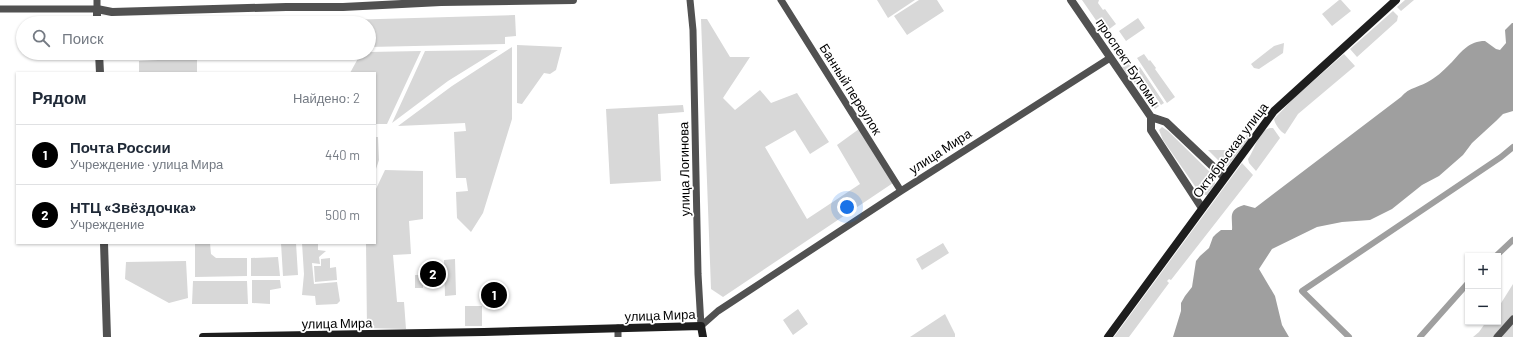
<!DOCTYPE html>
<html lang="ru">
<meta charset="utf-8">
<style>
body{margin:0;font-family:Barlow,sans-serif;background:#f2f2f3;color:#1f2937}
.controls{position:absolute;right:12px;bottom:12px;display:grid;overflow:hidden;border-radius:0px;box-shadow:0 1px 3px #0004}
.controls button{width:36px;height:36px;display:grid;place-items:center;padding:0;border:0;border-bottom:1px solid #e0e1e3;background:#fff;color:#1f2937;font:20px sans-serif}
.you{position:absolute;left:847px;top:207px;width:14px;height:14px;margin:-10px;border:3px solid #fff;border-radius:50%;background:#1a73e8;box-shadow:0 0 0 6px #1a73e833}
.badge{display:grid;place-items:center;width:26px;height:26px;border-radius:50%;background:#000;color:#fff;font-size:13px;font-weight:700}
.pin{position:absolute;translate:-50% -50%;border:2px solid #fff;box-shadow:0 1px 4px #0006}
.list{margin:0;padding:0;list-style:none}
h2{display:flex;justify-content:space-between;align-items:center;height:52px;margin:0;padding:0 16px;font-size:17px}
h2 small{font-size:13px;font-weight:400;color:#747a83}
.list li{display:grid;grid-template-columns:26px 1fr auto;gap:12px;align-items:center;box-sizing:border-box;height:60px;padding:0 16px;border-top:1px solid #e0e1e3}
.list b{display:block;font-size:15px;white-space:nowrap}
.list p{margin:0;font-size:13px;white-space:nowrap;color:#747a83}
.list em{font-size:13px;font-style:normal;color:#747a83}
.icon{flex:none;width:22px;height:22px;fill:none;stroke:currentColor;stroke-width:2;stroke-linecap:round;stroke-linejoin:round}
.map{position:relative;flex:none;width:1513px;height:337px;overflow:hidden}
.search{position:absolute;background:#fff;box-shadow:0 1px 3px #0004;left:16px;top:16px;width:360px;height:44px;display:flex;align-items:center;gap:10px;box-sizing:border-box;padding:0 14px;border-radius:22px;color:#747a83;font-size:15px}
.panel{position:absolute;background:#fff;box-shadow:0 1px 3px #0004;left:16px;top:72px;width:360px;height:172px;border-radius:0px}
.map>svg:first-child{display:block}
.green{fill:#d8d8d8}
.water{fill:#9f9f9f}
.lines{fill:none;stroke-linecap:round;stroke-linejoin:round}
.canal{stroke:#9f9f9f;stroke-width:6}
.minor{stroke:#515151;stroke-width:7}
.tertiary{stroke:#515151;stroke-width:8}
.secondary{stroke:#1e1e1e;stroke-width:8}
.labels{text-anchor:middle;stroke-width:3.5;stroke-linejoin:round;paint-order:stroke}
.street-label{font-size:13px;fill:#000;stroke:#fff}
</style>
<div class="map">
<svg width="1513" height="337" viewBox="0 0 1513 337">
<rect width="100%" height="100%" fill="#fff"/>
<path class="green" d="M877,0H915L888,18Z
M919,0H937L944,11L907,35L894,16Z
M1082,0H1099L1098,3L1103,10L1105,9L1116,24L1108,30L1102,29Z
M1339,0H1341L1351,11L1332,26L1322,14Z
M1405,0H1414L1401,11L1397,7Z
M1393,11L1398,16L1397,21L1357,57L1350,49Z
M515,15L516,36L505,37V44L369,47V23H345V20Z
M1138,18L1145,28L1126,41L1119,31Z
M701,19H707L730,57H750L723,98L735,110L760,90L771,103L797,93L829,142L810,154L795,130L765,147L807,219L860,184L837,145L859,129L893,183L723,297L711,289Z
M1284,43L1283,53L1259,69L1254,68L1251,64L1274,46Z
M517,45L562,47L556,70L550,74L544,73L522,104L517,103Z
M512,47V119L483,213L471,232L457,218L456,192L468,191L466,178H456L454,132L466,131L465,123L398,126L452,86Z
M498,50L448,81L392,123L425,51Z
M421,51L387,124H375V73H350L361,53H369V52Z
M178,53H229V56L197,59V73H139V61L177,59Z
M1144,54L1149,61L1150,60L1156,68L1155,69L1175,97L1167,103L1137,58Z
M1344,54L1355,66L1298,114L1285,134C1281,132 1275,125 1274,119L1294,98Z
M1129,63L1132,68L1130,78L1122,67Z
M1140,67L1164,103L1161,105L1137,69Z
M1135,72L1159,106L1155,109L1153,106L1151,107L1134,82Z
M683,105L684,112L658,114L661,181L610,184L606,109Z
M1162,127L1168,131L1212,174L1199,192L1163,140L1159,130Z
M1270,128H1273L1280,138L1256,171L1249,163L1248,159C1255,150 1258,131 1270,128Z
M1248,133L1251,136L1228,166L1222,167Z
M375,137H378L379,160L375,172Z
M1208,150H1230L1221,163Z
M1242,163L1253,175L1171,280L1169,279L1167,281L1169,283L1129,337H1114Z
M385,170L423,171V219L409,221L411,254L393,255L397,302H404L406,329L367,328L366,243H375V191Z
M1215,177V184L1207,195H1201Z
M195,243H210L211,254L216,258H247V276L195,277Z
M281,243H296L298,275L283,276Z
M302,243H318V250L326,251L319,257L320,264L312,263L314,284L337,282L340,301L337,304L316,305L315,296L302,295L304,274Z
M943,243L949,253L922,270L916,259Z
M278,257L280,276H251V258Z
M330,258V268L336,267L337,280L315,282L314,266H321V259Z
M455,259L456,295L445,296L444,260Z
M186,261L188,298L169,303L125,279L126,262Z
M415,275H423V288H415Z
M252,280H280L281,288L270,290V304L252,303Z
M193,281H247L248,304H192Z
M1513,284V337H1473L1479,332L1486,322H1498V308Z
M465,306H482V326H465Z
M798,309L808,324L793,335L783,320Z
M945,314L955,334V337H910Z"/>
<path class="water" d="M1512,23H1513V111L1503,114L1496,121L1472,143L1463,155L1439,176L1422,185L1392,209L1370,220L1342,222L1317,227L1272,249L1259,269L1275,296L1282,325L1289,337H1173L1181,311V303L1185,296L1192,287L1196,261L1200,256L1209,248L1213,237L1216,234L1221,230H1232C1233,218 1227,210 1244,205L1255,208L1401,97C1409,87 1421,87 1431,80C1438,76 1446,68 1452,62C1462,51 1469,41 1485,41L1496,49L1500,50L1506,43L1505,30Z"/>
<g class="lines">
<path class="canal" d="M1496,256L1513,240
M1349,337L1302,291L1501,157L1513,147
M1420,337L1468,283"/>
<path class="minor" d="M690,0L693,30L698,274L701,326
M781,0L901,191
M0,9H97V0
M701,326L718,311L901,191L1110,58
M618,337V328
M1497,337L1513,319"/>
<path class="tertiary" d="M1071,0L1151,117V130L1202,208
M97,23V9L112,12L286,7H343L441,2L573,0
M99,53L100,73
M1151,117L1166,122L1224,177
M104,243L107,337"/>
<path class="secondary" d="M203,337L484,332L701,326L703,337
M1108,337L1274,111L1396,0"/>
</g>
<g class="labels">
<g class="street-label">
<text transform="translate(1128 62) rotate(56)" y="5">проспект Бутомы</text>
<text transform="translate(851 89) rotate(58)" y="5">Банный переулок</text>
<text transform="translate(1230 150) rotate(-53)" y="5">Октябрьская улица</text>
<text transform="translate(940 151) rotate(-33)" y="5">улица Мира</text>
<text transform="translate(684 169) rotate(-91)" y="5">улица Логинова</text>
<text transform="translate(660 315) rotate(-2)" y="5">улица Мира</text>
<text transform="translate(337 323) rotate(-1)" y="5">улица Мира</text>
</g>
</g>
</svg>
<div class="controls">
<button>+</button>
<button>−</button>
</div>
<div class="you"></div>
<div class="pin badge" style="left:494px;top:295px">1</div>
<div class="pin badge" style="left:433px;top:274px">2</div>
<div class="search"><svg class="icon" aria-label="search" viewBox="0 0 24 24"><circle cx="10" cy="10" r="6"/><path d="M15 15l6 6"/></svg>Поиск</div>
<section class="panel">
<h2>Рядом<small>Найдено: 2</small></h2>
<ul class="list">
<li><span class="badge">1</span><div><b>Почта России</b><p>Учреждение · улица Мира</p></div><em>440 m</em></li>
<li><span class="badge">2</span><div><b>НТЦ «Звёздочка»</b><p>Учреждение</p></div><em>500 m</em></li>
</ul>
</section>
</div>
